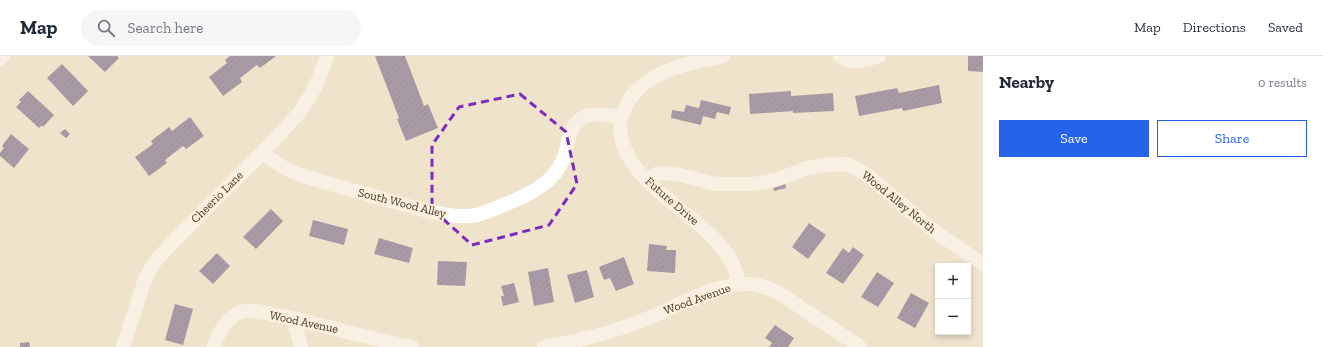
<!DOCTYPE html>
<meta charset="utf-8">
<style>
body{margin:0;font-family:"Zilla Slab",serif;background:#f6f6f7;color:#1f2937}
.controls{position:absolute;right:12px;bottom:12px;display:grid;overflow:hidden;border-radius:0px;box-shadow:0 2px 6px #0003}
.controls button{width:36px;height:36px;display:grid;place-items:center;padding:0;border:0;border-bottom:1px solid #e0e1e3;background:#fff;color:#1f2937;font:20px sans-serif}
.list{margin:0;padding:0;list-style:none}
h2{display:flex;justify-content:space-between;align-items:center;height:52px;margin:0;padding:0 16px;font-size:17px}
h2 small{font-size:13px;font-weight:400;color:#747a83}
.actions{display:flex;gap:8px;padding:12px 16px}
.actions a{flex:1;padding:9px 0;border:1px solid #2563eb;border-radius:0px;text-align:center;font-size:14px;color:#2563eb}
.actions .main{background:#2563eb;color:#fff}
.icon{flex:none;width:22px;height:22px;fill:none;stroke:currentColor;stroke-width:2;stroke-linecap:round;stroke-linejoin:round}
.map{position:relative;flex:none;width:983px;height:291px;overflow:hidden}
header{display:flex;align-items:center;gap:24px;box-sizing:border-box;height:56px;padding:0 20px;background:#fff;border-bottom:1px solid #e0e1e3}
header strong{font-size:19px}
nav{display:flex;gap:22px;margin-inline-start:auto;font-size:14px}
.search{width:280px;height:36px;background:#f6f6f7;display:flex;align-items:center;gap:10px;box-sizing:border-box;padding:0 14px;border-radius:22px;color:#747a83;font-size:15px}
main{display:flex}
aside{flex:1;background:#fff}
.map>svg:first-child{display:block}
.building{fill:url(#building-hatch)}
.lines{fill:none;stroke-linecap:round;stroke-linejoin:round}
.minor{stroke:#fff;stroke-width:14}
.marked{fill:none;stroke:#7b2cbf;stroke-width:3;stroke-dasharray:8 5;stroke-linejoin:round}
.labels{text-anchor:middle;stroke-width:4;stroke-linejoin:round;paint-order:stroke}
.street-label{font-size:12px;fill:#3e382f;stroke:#fef0d9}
</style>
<header>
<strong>Map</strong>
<div class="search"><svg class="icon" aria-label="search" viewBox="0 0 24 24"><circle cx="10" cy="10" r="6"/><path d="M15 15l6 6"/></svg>Search here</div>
<nav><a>Map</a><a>Directions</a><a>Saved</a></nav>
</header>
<main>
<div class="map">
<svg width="983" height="291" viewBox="0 0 983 291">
<defs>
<pattern id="building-hatch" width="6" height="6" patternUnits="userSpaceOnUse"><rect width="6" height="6" fill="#4b3b6d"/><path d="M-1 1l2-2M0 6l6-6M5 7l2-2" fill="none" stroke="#63567e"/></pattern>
</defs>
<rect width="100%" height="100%" fill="#f0e3cc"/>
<path class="building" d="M88,0H117L119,2L105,16Z
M230,0H276L260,12L257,9L240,22L242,26L223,40L209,21L227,7L225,4Z
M375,0H405L424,50L428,48L438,72L406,85L397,63L399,62Z
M968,0H983V16L968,15Z
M62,8L88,35L73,50L47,22Z
M939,29L942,47L903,55L902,52L859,60L855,40L897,32L899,37Z
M28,35L54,59L43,71L42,69L39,72L16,51L21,46L19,44Z
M791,35V40L833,37L834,55L793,57V55L750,58L749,38Z
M701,44L731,51L729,59L717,56L715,63L703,60L701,69L671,62L672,54L684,56L686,49L699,52Z
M190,61L204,80L186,93L183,90L165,104L167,107L149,120L135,101L153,88L151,85L169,71L172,75Z
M65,73L70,78L66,82L60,77Z
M11,78L29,93L14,112L0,100V97L4,92L2,90Z
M785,126L786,132L774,135L773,130Z
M271,153L283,165L256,193L243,181Z
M313,164L348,173L344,189L309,180Z
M809,167L826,179L808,203L792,191Z
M379,182L413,192L409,207L374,198Z
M649,188L667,190L666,194H676L675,217L647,215Z
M853,191L864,199L843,228L826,217L843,192L849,197Z
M217,197L230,210L213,228L199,215Z
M624,201L634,228L616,235L610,222L604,224L599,211Z
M438,205L467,206L465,230L437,229Z
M548,212L554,246L534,250L528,216Z
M587,214L594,241L575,247L567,219Z
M877,216L894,227L878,251L861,241Z
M514,227L519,246L503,250L501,240H504L501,230Z
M911,237L929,247L915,272L897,262Z
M175,248L193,253L183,289L165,284Z
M775,269L794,282L788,291H769L772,287L765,282Z
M29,286L30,291H20V287Z"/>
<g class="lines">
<path class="minor" d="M723,0C691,6 641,16 626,50C625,53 622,57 621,61C610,120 699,156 727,198C734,207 736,217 739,228
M840,0C851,9 866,4 879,0
M0,3L3,0
M262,97L286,113L303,120C333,129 363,137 393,146C419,152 450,164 477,159C482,158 488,155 494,153C516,144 541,135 556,116C563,107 566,98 568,86C575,54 594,57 621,61
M646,124L656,118L662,117L680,119L716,128H754L776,124L807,112L823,109L847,108L864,117L937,177L983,208
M294,263L301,291
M123,291L144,226L153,208L170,189L262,97L299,57L311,39L319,22L327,0
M213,291C218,278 226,261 241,256C253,252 269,258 280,260C325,269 368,283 412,291
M544,291C568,286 592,282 615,274C628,270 641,265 653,260C682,248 723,223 756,229C775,232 791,245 807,256C825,267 842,279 860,291"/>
</g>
<path d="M0 0H983V291H0ZM520,38L566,76L577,128L549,169L472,189L432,153V89L459,51Z" fill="#f0e3cc" fill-opacity=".55" fill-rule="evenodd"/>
<path class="marked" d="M520,38L566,76L577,128L549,169L472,189L432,153V89L459,51Z"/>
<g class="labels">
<g class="street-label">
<text transform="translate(217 141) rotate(-45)" y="4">Cheerio Lane</text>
<text transform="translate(672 145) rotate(41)" y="4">Future Drive</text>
<text transform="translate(899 146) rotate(39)" y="4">Wood Alley North</text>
<text transform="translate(402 147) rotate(14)" y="4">South Wood Alley</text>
<text transform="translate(697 243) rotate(-20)" y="4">Wood Avenue</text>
<text transform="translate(304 266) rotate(12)" y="4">Wood Avenue</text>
</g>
</g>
</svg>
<div class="controls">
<button>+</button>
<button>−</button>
</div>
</div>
<aside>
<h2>Nearby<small>0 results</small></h2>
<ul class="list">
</ul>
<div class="actions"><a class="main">Save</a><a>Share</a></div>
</aside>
</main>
